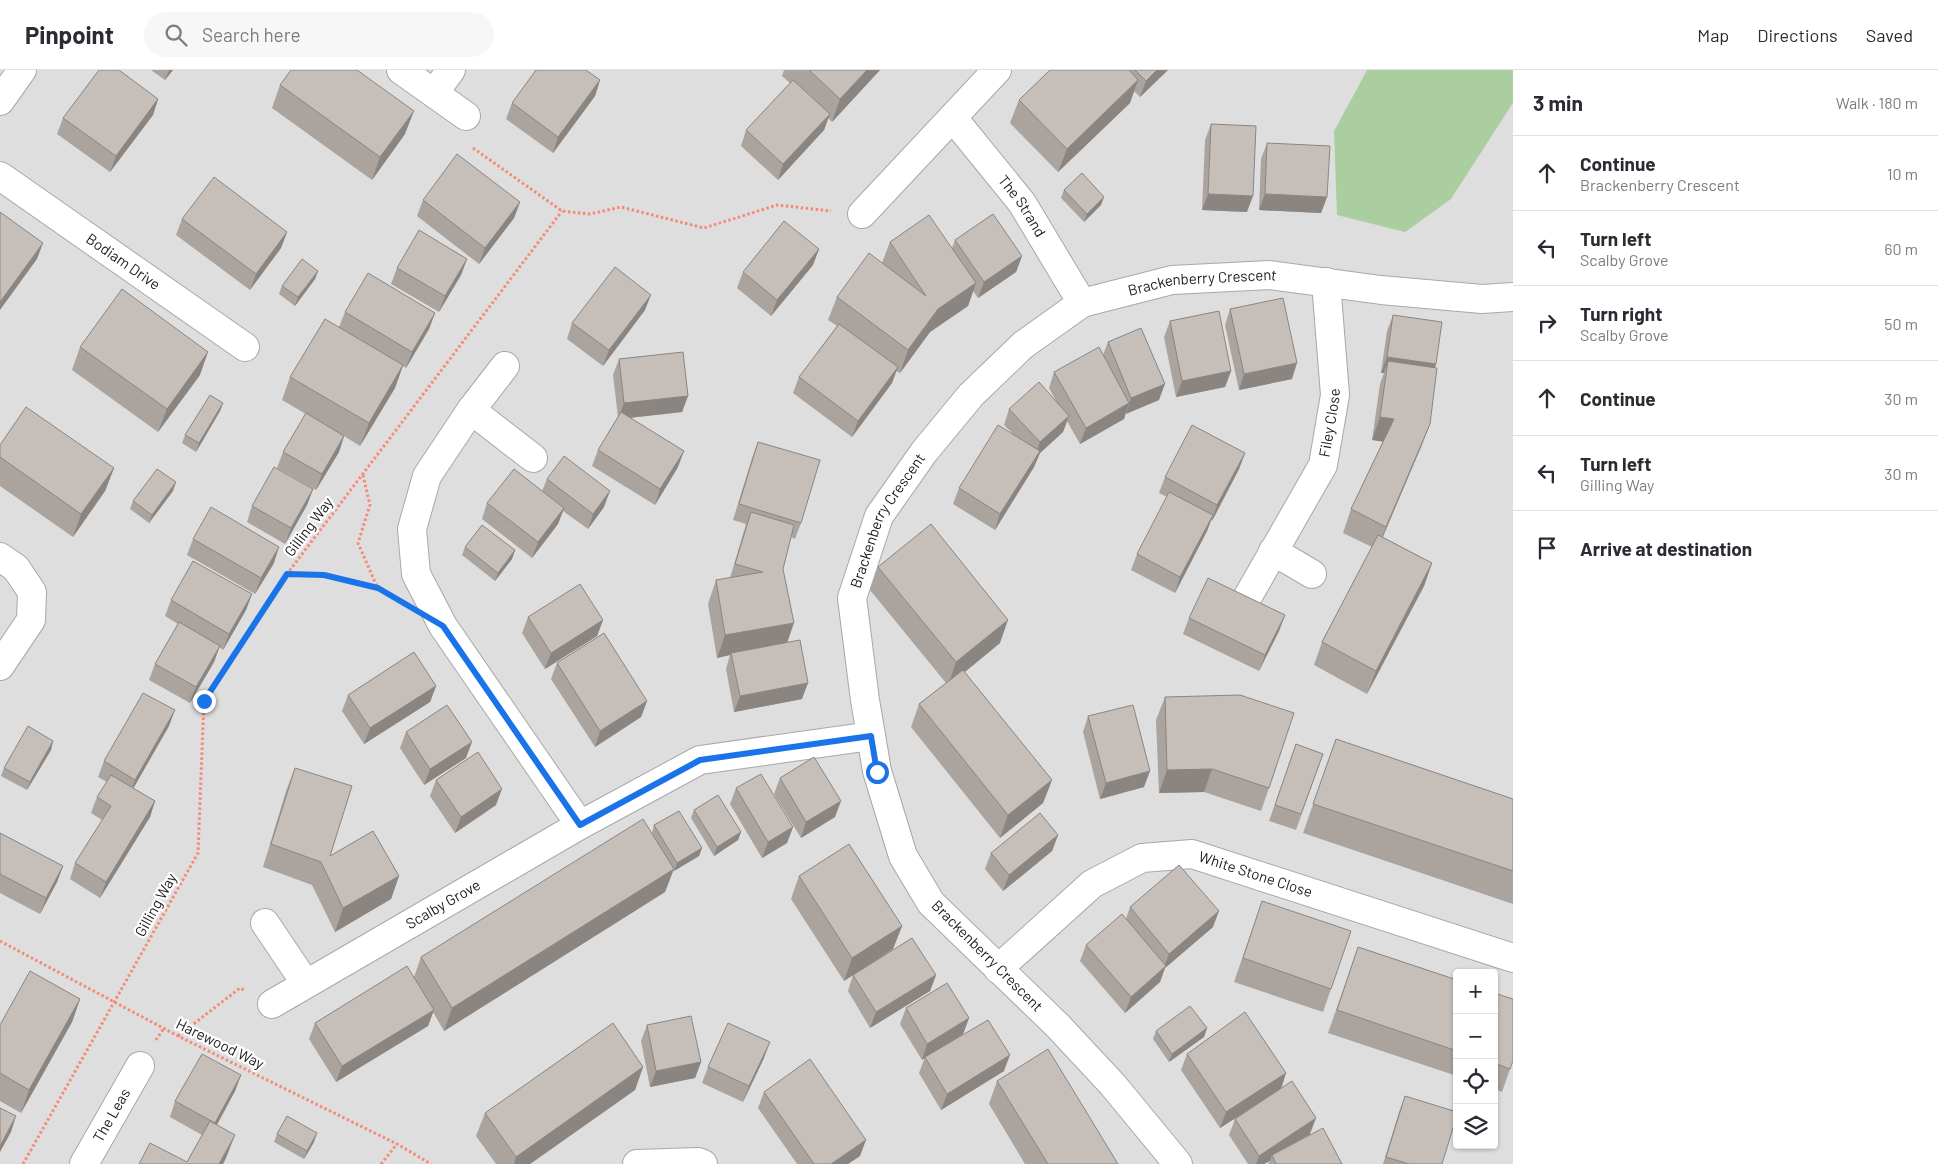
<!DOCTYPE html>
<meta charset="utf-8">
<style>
body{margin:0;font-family:Barlow,sans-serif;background:#f7f7f7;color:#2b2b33}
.controls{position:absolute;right:15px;bottom:15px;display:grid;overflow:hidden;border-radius:5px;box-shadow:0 1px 4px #0004}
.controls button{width:45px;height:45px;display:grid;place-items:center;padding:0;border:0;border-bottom:1px solid #e1e1e2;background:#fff;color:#2b2b33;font:25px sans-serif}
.stop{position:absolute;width:15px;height:15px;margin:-11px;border:4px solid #1a73e8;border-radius:50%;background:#fff}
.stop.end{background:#1a73e8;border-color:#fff;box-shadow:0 1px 5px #0008}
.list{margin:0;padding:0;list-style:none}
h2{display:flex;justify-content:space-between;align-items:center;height:65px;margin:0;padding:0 20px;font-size:21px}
h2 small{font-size:16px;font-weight:400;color:#7c7c81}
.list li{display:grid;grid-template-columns:32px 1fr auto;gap:15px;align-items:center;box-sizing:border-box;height:75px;padding:0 20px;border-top:1px solid #e1e1e2}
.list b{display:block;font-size:19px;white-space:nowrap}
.list p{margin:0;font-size:16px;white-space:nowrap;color:#7c7c81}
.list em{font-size:16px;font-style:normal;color:#7c7c81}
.icon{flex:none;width:28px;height:28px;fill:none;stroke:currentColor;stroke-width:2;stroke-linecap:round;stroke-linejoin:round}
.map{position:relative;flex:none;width:1513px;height:1094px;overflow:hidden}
header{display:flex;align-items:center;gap:30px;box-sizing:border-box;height:70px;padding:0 25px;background:#fff;border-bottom:1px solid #e1e1e2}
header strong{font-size:24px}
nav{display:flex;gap:28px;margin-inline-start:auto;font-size:18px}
.search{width:350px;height:45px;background:#f7f7f7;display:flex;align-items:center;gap:12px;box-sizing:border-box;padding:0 18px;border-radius:28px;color:#7c7c81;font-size:19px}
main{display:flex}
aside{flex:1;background:#fff}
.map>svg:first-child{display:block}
.residential{fill:#dfdede;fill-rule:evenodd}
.forest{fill:#aace9f}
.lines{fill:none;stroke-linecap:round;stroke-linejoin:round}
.street-casing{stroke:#a8a8a8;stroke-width:30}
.path{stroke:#f58a76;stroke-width:3;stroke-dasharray:2.5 2.5;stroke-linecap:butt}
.street{stroke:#fff;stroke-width:28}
.wall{fill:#aaa39e}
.shaded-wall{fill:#8b8581}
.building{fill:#c6beb8;stroke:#8b8581}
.route{stroke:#1a73e8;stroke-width:6}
.labels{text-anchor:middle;stroke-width:4.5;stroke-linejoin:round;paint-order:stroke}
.street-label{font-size:15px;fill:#212121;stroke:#fff}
</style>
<header>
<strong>Pinpoint</strong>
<div class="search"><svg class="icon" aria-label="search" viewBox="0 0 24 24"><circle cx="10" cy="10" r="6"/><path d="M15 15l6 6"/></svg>Search here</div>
<nav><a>Map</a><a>Directions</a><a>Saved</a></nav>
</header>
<main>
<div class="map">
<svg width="1513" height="1094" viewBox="0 0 1513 1094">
<rect width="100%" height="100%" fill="#f1efe8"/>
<path class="residential" d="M0,0H1367L1334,61L1451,129L1513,33V1094H0ZM1457,903H1494V1075H1457Z"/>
<path class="forest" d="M1367,0H1513V33L1451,129L1405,162L1337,145L1334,61Z"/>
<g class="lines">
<defs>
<g id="street">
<path d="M401,0L466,46"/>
<path d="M434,23L451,0"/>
<path d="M0,31L22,0"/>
<path id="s1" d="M953,48L1022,133L1082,233"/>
<path id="s2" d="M0,106L245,277"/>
<path d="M862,144L997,0"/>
<path d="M505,296L471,340L427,406L412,459L416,504L443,556L580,755"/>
<path d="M471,340L533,388"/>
<path d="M1273,481L1312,504"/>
<path d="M0,487L16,498L32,522L31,550L0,596"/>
<path id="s3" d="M1243,535L1323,395L1335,325L1326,212"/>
<path d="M265,853L306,914"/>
<path id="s4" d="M998,899L1092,814L1142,788L1192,784L1513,888"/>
<path id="s5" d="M272,934L580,755L700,690L871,666"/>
<path id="s6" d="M84,1094L140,996"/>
<path d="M637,1094L698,1092L703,1094"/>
<path id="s7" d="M1178,1094L1113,1015L1058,956L931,833L903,786L877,701L865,630L852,528L879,446L924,382L971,325L1023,275L1082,233L1172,210L1270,205L1381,220L1482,229L1513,227"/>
</g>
</defs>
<use href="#street" class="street-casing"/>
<path class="path" d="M473,78L562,141L590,144L621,137L704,158L777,135L831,141
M363,405L370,435L358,473L378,519
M287,504C321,505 360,508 390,526
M0,871L178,966L397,1074L431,1094
M178,966L240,918L244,920
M156,970L164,958
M23,1094L198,783L204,631L287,504L562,141
M381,1094L397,1074"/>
<use href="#street" class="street"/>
</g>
<path class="wall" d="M151,0H173L165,10Z
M784,0H880L832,52L828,48L824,60L778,110L741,76L746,60L790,13L782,6Z
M1050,0H1168L1140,27L1134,21L1130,33L1058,102L1010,53L1019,30Z
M600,10L595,26L553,83L506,49L512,33Z
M280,15L405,64L372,110L272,38Z
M158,29L153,45L110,102L57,64L63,48Z
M1211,54L1247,142L1202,140L1205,70Z
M1267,73L1327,127L1321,143L1259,140L1261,89Z
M1064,120L1101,135L1084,152L1061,128Z
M423,130L520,132L514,148L479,194L417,146Z
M182,149L287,162L281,178L250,220L176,165Z
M955,170L1022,186L1016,202L978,228L973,221L968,236L930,262L900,303L896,301L892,313L852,367L793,323L799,307L837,256L828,250L837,227L882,193L890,172L952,178Z
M819,179L813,195L771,246L737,218L743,202Z
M467,189L461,205L439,242L391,214L397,198Z
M318,201L315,209L295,236L279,224L282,216Z
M1230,239L1292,309L1239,320L1225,255Z
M645,240L603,296L567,269L572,253Z
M345,242L435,243L429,259L406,298L403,296L395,318L360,376L344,366L339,382L316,420L277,398L283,382L306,344L282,330L290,307L339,257Z
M1393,245L1436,294L1435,297L1430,354L1421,377L1383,467L1432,493L1424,516L1367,624L1314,595L1322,572L1372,477L1343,463L1351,439L1383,371L1372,370L1380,314L1384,303H1381L1387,261Z
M1170,251L1231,301L1225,317L1176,327L1164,267Z
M1108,272L1159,330L1125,343L1124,349L1080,374L1067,351L1063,362L1040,383L1034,397L995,460L953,434L959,418L1012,363L1004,355L1009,339L1056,331L1049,318L1054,302L1103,285Z
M80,277L200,305L158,362L72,300Z
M619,289L688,326L682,342L630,348L678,397L655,435L592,396L598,380L618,347L613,305Z
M223,333L220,341L196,382L182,373L185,365Z
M758,372L801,453L795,469L791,467L783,499L787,572L802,629L734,642L726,599L730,585L717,588L708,534L716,510L730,508L746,454L733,450L752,388Z
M0,375L114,398L105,421L73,467L0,416Z
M1245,383L1239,399L1212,451L1211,450L1207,461L1175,523L1131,500L1137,484L1167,427L1159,423L1165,407Z
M547,409L604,437L588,459L563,441L558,454L532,488L482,449L487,433L542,421Z
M313,419L307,435L285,474L247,452L252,436Z
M173,421L149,453L130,439L133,431Z
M193,469L274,493L255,524L187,485Z
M465,477L515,480L512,489L495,511L462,485Z
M878,497L1000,573L964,602L1052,710L1043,733L1000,768L911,657L919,634L946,613L870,520Z
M252,524L246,540L223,580L219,577L214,592L190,633L149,610L155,594L178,554L165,546L171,530Z
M1285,545L1279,561L1259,601L1183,564L1189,548Z
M528,547L603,550L597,566L545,599L522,563Z
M557,593L647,631L641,647L595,677L551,609Z
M436,616L430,632L364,674L342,641L348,625Z
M1165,627L1269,718L1261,741L1204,722L1159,723L1156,650Z
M1088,646L1144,717L1100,729L1083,662Z
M169,656L133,718L155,731L150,747L100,828L70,809L75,793L102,750L91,743L97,727L107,712L98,707L104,691Z
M406,662L466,688L424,715L400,678Z
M1336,669L1513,729V834L1303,763Z
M53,671L51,680L27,720L1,706L4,698Z
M1296,674L1323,684L1296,760L1269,751Z
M295,698L330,786L399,806L391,829L335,862L312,815L263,797L286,721Z
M780,708L835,747L801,768L774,724Z
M436,710L496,735L455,763L430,726Z
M736,718L793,757L787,773L762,788L730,734Z
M694,740L741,762L738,770L714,786L691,748Z
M654,755L702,778L699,786L674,801L673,800L665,822L444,961L433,942L428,956L336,1012L309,969L315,953L414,907L421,887L652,763Z
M0,763L63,796L57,812L40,844L0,823Z
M1058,765L1052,781L1003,821L985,799L991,783Z
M799,806L902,856L893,879L844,911L791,829Z
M1262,831L1331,919L1323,942L1234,912Z
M1130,837L1213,857L1165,898L1160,912L1125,943L1080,891L1086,875L1126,849Z
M1358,877L1457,910V1006L1328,963Z
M853,905H936L930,921L870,958L848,921Z
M1494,923L1510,999L1502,1022L1494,1019Z
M80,929L72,952L21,1043L0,1031V955Z
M906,938L969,948L963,964L922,990L900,954Z
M647,955L701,992L695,1008L650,1017L641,971Z
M1207,958L1204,967L1169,992L1153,969L1156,961Z
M1187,984L1286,1003L1281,1019L1220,1058L1181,1000Z
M925,987L1004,1001L941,1040L919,1003Z
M764,988L743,1032L702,1013L708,997Z
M643,997L635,1020L530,1094H496L476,1066L485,1043Z
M241,1005L235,1021L217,1055L226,1088L187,1092L202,1065L170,1047L175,1031Z
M997,1011L1118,1094H1025L989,1034Z
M764,1022L860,1086L848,1094H797L758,1038Z
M1405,1026L1442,1094H1383L1399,1042Z
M1235,1049L1310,1064L1342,1094H1268L1270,1091L1264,1094H1248L1229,1065Z
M277,1064L314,1072L304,1089L274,1072Z"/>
<path class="shaded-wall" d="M169,0H173L165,10Z
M867,0H880L832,52L840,29Z
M1157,0H1168L1140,27L1146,11Z
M600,10L595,26L553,83L558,67Z
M1138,10L1130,33L1058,102L1067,79Z
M158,29L153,45L110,102L116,86Z
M414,41L405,64L372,110L380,87Z
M830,44L824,60L778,110L783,94Z
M1208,124L1253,126L1247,142L1202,140Z
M1265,124L1327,127L1321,143L1259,140Z
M1104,127L1101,135L1084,152L1087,144Z
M520,132L514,148L479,194L485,178Z
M287,162L281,178L250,220L256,204Z
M43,173L37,189L0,240V232Z
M819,179L813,195L771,246L777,230Z
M1022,186L1016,202L978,228L984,212Z
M467,189L461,205L439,242L445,226Z
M318,201L315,209L295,236L298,227Z
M976,213L968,236L930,262L900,303L908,280L938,239Z
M651,225L645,240L603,296L609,280Z
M435,243L429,259L406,298L412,282Z
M208,282L200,305L158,362L167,339Z
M1387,287L1436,294L1430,310L1388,291L1384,303H1381Z
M1297,293L1292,309L1239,320L1244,304Z
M403,295L395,318L360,376L369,353Z
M898,297L892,313L852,367L858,351Z
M1231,301L1225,317L1176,327L1182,311Z
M1165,314L1159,330L1126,344L1131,328Z
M688,326L682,342L618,349L624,333Z
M223,333L220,341L196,382L199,373Z
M1129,333L1124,349L1080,374L1086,358Z
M1069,346L1063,362L1040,383L1034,397L995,460L1000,444L1034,388L1040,372Z
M1380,347L1394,349L1385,372L1372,370Z
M1430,354L1421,377L1377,480L1386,457Z
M344,366L339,382L316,420L322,404Z
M684,381L678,397L655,435L660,419Z
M1245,383L1239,399L1212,451L1217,435Z
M114,398L105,421L73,467L81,444Z
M176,412L173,421L149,453L152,445Z
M313,419L307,435L285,474L291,458Z
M610,421L604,437L588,459L593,444Z
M564,438L558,454L532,488L538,472Z
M1213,445L1207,461L1175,523L1180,507Z
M279,477L274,493L255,524L261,508Z
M515,480L512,489L495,511L498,503Z
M1432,493L1424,516L1367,624L1376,601Z
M252,524L246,540L223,580L229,564Z
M1285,545L1279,561L1259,601L1265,585Z
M603,550L597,566L545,599L551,583Z
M1008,550L1000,573L948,616L956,592Z
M794,553L786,576L731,583L730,585L717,588L725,565Z
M220,576L214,592L190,633L196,617Z
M808,613L802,629L734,642L740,626Z
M436,616L430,632L364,674L370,658Z
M647,631L641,647L595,677L600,661Z
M175,640L169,656L129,726L135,710Z
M53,671L51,680L27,720L30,712Z
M472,672L466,688L424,715L430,699Z
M1212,699L1204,722L1159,723L1167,700Z
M1150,701L1144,717L1100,729L1106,713Z
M1052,710L1043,733L1000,768L1008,745Z
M502,719L496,735L455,763L461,747Z
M155,731L150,747L100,828L106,812Z
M841,731L835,747L801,768L806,752Z
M793,757L787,773L762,788L768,772Z
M741,762L738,770L714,786L717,777Z
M1058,765L1052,781L1003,821L1009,805Z
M702,778L699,786L674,801L677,793Z
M63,796L57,812L40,844L46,828Z
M674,799L665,822L444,961L452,938Z
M399,806L391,829L335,862L343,838Z
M1219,841L1213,857L1165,898L1160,912L1125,943L1131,927L1164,897L1169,884Z
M902,856L893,879L844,911L852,888Z
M936,905L930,921L870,958L876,942Z
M80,929L72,952L21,1043L29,1020Z
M434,940L428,956L336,1012L342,996Z
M969,948L963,964L922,990L927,974Z
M1207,958L1204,967L1169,992L1172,984Z
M770,972L764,988L743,1032L749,1016Z
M1010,985L1004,1001L941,1040L947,1024Z
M701,992L695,1008L650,1017L656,1001Z
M643,997L635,1020L530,1094H514L516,1087Z
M1286,1003L1281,1019L1220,1058L1226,1042Z
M241,1005L235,1021L209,1069L215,1053Z
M16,1046L11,1062L0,1082V1076Z
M1316,1048L1310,1064L1272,1085L1270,1091L1264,1094H1256L1259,1086Z
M317,1063L314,1072L304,1089L307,1081Z
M235,1065L226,1088L223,1094H219Z
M866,1070L860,1086L848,1094H831Z"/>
<path class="building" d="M99,0H119L158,29L116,86L63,48Z
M291,0H357L414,41L380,87L280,15Z
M536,0H586L600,10L558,67L512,33Z
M809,0H867L840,29Z
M1050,0H1129L1138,10L1067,79L1019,30Z
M1135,0H1157L1146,11Z
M793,10L830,44L783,94L746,60Z
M1211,54L1256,56L1253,126L1208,124Z
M1267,73L1330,76L1327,127L1265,124Z
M457,84L520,132L485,178L423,130Z
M1082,103L1104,127L1087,144L1064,120Z
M214,107L287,162L256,204L182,149Z
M0,142L43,173L0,232Z
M993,144L1022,186L984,212L955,170Z
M929,145L976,213L938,239L908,280L837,227L869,183L926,226L890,172Z
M784,151L819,179L777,230L743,202Z
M419,160L467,189L445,226L397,198Z
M302,189L318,201L298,227L282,216Z
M615,197L651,225L609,280L572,253Z
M368,203L435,243L412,282L345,242Z
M122,219L208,282L167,339L80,277Z
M1283,228L1297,293L1244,304L1230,239Z
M1219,241L1231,301L1182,311L1170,251Z
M1393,245L1442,252L1436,294L1387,287Z
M325,249L403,295L369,353L290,307Z
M839,254L898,297L858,351L799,307Z
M1141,258L1165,314L1131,328L1108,272Z
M1099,277L1129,333L1086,358L1054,302Z
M683,282L688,326L624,333L619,289Z
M1388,291L1437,298L1430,354L1386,457L1351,439L1394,349L1380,347Z
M1039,312L1069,346L1040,372L1009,339Z
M210,325L223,333L199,373L185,365Z
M26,337L114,398L81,444L0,387V375Z
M621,342L684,381L660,419L598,380Z
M306,343L344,366L322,404L283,382Z
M998,355L1040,381L1000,444L959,418Z
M1192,355L1245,383L1217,435L1165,407Z
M758,372L820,390L801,453L739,434Z
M564,386L610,421L593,444L547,409Z
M274,397L313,419L291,458L252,436Z
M157,399L176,412L152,445L133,431Z
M514,399L564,438L538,472L487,433Z
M1169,422L1213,445L1180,507L1137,484Z
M211,437L279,477L261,508L193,469Z
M751,442L794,455L783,499L794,553L725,565L716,510L763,502L735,494Z
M931,454L1008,550L956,592L878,497Z
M482,455L515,480L498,503L465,477Z
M1378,465L1432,493L1376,601L1322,572Z
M193,491L252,524L229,564L171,530Z
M1208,508L1285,545L1265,585L1189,548Z
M580,514L603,550L551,583L528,547Z
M179,552L220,576L196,617L155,594Z
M604,563L647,631L600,661L557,593Z
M800,570L808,613L740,626L731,583Z
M414,582L436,616L370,658L348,625Z
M963,600L1052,710L1008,745L919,634Z
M143,623L175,640L135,710L104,691Z
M1240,625L1294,643L1269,718L1212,699L1167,700L1165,627Z
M447,635L472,672L430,699L406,662Z
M1133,635L1150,701L1106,713L1088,646Z
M28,656L53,671L30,712L4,698Z
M1336,669L1513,729V801L1313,734Z
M1296,674L1323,684L1301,744L1275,735Z
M478,682L502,719L461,747L436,710Z
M814,687L841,731L806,752L780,708Z
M295,698L352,716L330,786L373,761L399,806L343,838L321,792L271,774Z
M761,704L793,757L768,772L736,718Z
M111,705L155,731L106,812L75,793L111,736L97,727Z
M718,725L741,762L717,777L694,740Z
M679,741L702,778L677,793L654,755Z
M1040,743L1058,765L1009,805L991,783Z
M643,749L674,799L452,938L421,887Z
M0,763L63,796L46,828L0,804Z
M849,774L902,856L852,888L799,806Z
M1179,795L1219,841L1169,884L1130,837Z
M1262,831L1351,861L1331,919L1243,888Z
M1122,844L1166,896L1131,927L1086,875Z
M912,868L936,905L876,942L853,905Z
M1358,877L1457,910V981L1337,940Z
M407,896L434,940L342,996L315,953Z
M30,901L80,929L29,1020L0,1003V955Z
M947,913L969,948L927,974L906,938Z
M1494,923L1513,929V991L1510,999L1494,993Z
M1190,936L1207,958L1172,984L1156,961Z
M1245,942L1286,1003L1226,1042L1187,984Z
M691,946L701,992L656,1001L647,955Z
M988,950L1010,985L947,1024L925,987Z
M613,953L643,997L516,1087L485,1043Z
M728,953L770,972L749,1016L708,997Z
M1048,979L1118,1094H1048L997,1011Z
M202,984L241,1005L215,1053L175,1031Z
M810,989L866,1070L831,1094H814L764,1022Z
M1292,1011L1316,1048L1259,1086L1235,1049Z
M1405,1026L1457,1042V1045L1442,1094H1409L1386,1087Z
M0,1038L16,1046L0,1076Z
M287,1046L317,1063L307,1081L277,1064Z
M210,1051L235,1065L219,1094H139L150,1073L187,1092Z
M1323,1058L1342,1094H1276L1272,1085Z"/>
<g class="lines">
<path class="route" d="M204,631L287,504L324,505L378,518L443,556L580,755L700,690L871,666L877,702"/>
</g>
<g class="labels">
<g class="street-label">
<text dy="5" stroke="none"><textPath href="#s1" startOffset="112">The Strand</textPath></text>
<text dy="5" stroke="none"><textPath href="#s2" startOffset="150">Bodiam Drive</textPath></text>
<text dy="5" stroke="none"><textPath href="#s7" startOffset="1184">Brackenberry Crescent</textPath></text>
<text dy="5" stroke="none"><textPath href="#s3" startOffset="204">Filey Close</textPath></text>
<text dy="5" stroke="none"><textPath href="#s7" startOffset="764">Brackenberry Crescent</textPath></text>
<text transform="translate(309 457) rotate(-53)" y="5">Gilling Way</text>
<text dy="5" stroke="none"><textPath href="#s4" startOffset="300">White Stone Close</textPath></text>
<text dy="5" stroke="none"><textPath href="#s5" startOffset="198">Scalby Grove</textPath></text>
<text transform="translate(156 835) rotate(-61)" y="5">Gilling Way</text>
<text transform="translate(987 886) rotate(45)" y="5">Brackenberry Crescent</text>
<text transform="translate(220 974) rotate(26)" y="5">Harewood Way</text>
<text dy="5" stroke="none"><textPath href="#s6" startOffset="56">The Leas</textPath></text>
</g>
</g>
</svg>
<div class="controls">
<button>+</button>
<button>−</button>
<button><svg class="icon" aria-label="locate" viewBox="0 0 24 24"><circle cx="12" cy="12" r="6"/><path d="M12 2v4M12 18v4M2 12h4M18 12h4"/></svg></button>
<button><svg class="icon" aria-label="layers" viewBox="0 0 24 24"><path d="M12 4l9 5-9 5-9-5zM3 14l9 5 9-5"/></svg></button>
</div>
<div class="stop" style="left:877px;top:702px"></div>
<div class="stop end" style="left:204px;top:631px"></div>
</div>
<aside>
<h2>3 min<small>Walk · 180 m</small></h2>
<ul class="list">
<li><svg class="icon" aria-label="ahead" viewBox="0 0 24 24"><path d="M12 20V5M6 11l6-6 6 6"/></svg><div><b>Continue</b><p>Brackenberry Crescent</p></div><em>10 m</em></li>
<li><svg class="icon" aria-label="left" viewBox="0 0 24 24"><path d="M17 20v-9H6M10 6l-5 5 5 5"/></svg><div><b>Turn left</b><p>Scalby Grove</p></div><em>60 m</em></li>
<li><svg class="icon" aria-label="right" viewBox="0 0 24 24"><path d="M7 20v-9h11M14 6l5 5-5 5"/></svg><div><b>Turn right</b><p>Scalby Grove</p></div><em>50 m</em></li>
<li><svg class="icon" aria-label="ahead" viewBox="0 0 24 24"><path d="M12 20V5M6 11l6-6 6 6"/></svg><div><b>Continue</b></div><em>30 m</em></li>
<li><svg class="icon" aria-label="left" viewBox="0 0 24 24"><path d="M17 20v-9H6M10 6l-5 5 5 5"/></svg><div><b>Turn left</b><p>Gilling Way</p></div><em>30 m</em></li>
<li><svg class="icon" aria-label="arrive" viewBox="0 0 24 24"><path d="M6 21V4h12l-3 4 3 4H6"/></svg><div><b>Arrive at destination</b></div></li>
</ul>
</aside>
</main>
